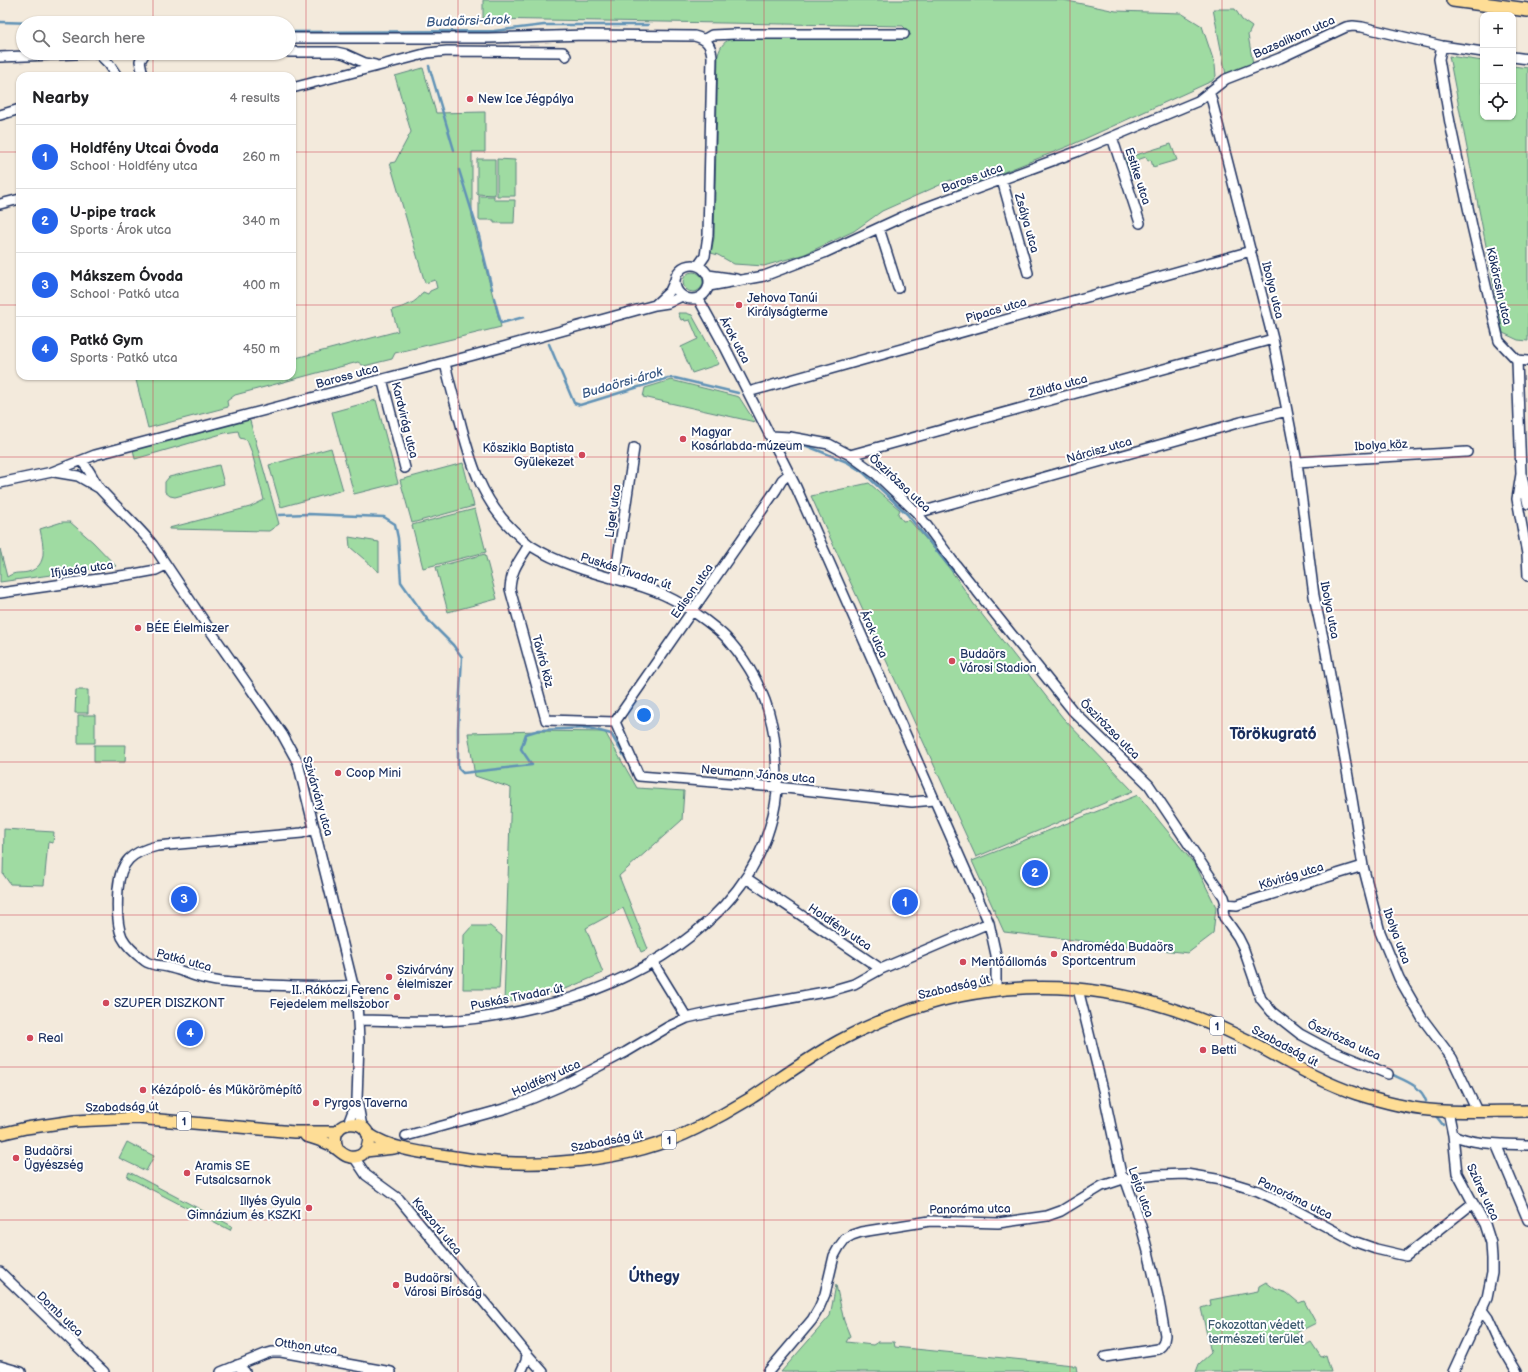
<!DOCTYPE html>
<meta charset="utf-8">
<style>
body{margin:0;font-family:"Balsamiq Sans",sans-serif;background:#f2f2f2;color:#202124}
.controls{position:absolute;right:12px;top:12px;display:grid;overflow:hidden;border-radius:8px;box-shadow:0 1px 3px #0004}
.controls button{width:36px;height:36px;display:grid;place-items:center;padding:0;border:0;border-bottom:1px solid #e0e0e0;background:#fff;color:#202124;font:20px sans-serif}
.you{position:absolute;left:644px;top:715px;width:14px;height:14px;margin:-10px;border:3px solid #fff;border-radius:50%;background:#1a73e8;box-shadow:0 0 0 6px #1a73e833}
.badge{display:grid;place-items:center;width:26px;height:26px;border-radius:50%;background:#2563eb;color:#fff;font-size:13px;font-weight:700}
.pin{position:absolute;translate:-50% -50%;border:2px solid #fff;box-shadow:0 1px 4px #0006}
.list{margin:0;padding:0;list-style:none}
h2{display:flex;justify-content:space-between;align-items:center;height:52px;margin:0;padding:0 16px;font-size:17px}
h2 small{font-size:13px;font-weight:400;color:#757577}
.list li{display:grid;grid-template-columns:26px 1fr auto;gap:12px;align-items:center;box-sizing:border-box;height:64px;padding:0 16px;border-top:1px solid #e0e0e0}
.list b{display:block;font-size:15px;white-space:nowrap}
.list p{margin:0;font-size:13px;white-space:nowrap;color:#757577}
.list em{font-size:13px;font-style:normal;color:#757577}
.icon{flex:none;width:22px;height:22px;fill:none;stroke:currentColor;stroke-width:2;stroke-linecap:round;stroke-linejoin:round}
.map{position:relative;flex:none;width:1528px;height:1372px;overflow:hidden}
.search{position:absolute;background:#fff;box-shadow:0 1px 3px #0004;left:16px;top:16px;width:280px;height:44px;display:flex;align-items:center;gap:10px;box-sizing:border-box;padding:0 14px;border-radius:22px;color:#757577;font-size:15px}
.panel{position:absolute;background:#fff;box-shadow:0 1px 3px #0004;left:16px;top:72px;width:280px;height:308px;border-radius:12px}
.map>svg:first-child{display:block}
.green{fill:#9fdba2;stroke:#5d8580}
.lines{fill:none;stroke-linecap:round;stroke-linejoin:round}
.stream{stroke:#6192b6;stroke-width:2.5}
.minor-casing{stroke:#1b2f5e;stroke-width:12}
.major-casing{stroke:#1b2f5e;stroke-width:14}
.highway-casing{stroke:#1b2f5e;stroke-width:16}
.minor{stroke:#fff;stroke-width:9}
.major{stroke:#fedd96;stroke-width:11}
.highway{stroke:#fedd96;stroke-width:13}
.grid{fill:none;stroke:#d1495b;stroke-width:1;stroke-opacity:0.55}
.poi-dot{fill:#d1495b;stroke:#fff;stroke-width:1.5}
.labels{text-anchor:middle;stroke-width:4;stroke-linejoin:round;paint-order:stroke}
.shield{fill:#fff;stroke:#5f6d8e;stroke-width:1}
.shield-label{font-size:11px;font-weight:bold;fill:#1b2f5e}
.street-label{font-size:12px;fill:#1b2f5e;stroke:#fff}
.poi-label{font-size:12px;fill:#1b2f5e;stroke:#fff;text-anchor:start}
.park-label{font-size:12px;fill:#3c5a6f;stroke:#fff}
.water-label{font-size:13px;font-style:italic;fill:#385883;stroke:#fff}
.district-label{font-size:16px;font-weight:bold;fill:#1b2f5e;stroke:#fff}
</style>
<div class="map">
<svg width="1528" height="1372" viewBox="0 0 1528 1372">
<rect width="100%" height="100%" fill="#f3eadc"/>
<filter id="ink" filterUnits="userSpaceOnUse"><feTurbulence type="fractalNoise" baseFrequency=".025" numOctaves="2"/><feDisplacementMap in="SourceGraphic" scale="8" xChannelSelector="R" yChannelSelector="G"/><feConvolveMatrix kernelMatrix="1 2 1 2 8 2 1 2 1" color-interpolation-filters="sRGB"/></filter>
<g filter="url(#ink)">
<path class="green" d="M483,0H1063L1116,11L1181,13L1202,26L1215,65L1216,76L1212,81L1069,146L959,190L951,180L882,211L854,231L805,254L764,266L734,264L718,255L711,253L714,238L718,55C721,45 724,41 734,38L911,35L903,26L483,19Z
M1213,9H1235L1242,20L1252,27L1248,35L1253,64L1226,75Z
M1449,56L1483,61V117H1513V66L1528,68V341L1518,340L1503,333Z
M423,68L436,113L485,112V152H472V216L501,327L395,353L392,359L364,366L358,362L235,395L227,401L228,407L148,428L135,376H292V359L398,331L392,310C405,306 416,304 423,292L428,294L430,291L437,288L435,280L425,283L390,163L395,162L411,132L395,76Z
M1171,144L1177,160L1153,167L1151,160L1148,161L1146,157L1131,162L1134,173L1128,175L1123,159Z
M477,159H495V195L477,194Z
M497,159L515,160V196H497Z
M479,196H494V200H515L514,223H494V220H479Z
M683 282a10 10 0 1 1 20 0a10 10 0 1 1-20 0Z
M678,313H686L692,315L719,364L692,373L681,347L698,339L690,320L685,321L684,319L681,320Z
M671,380L739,397L755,422L643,397L645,388Z
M376,400L398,483L354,494L332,412Z
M246,419L250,421L279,524L269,531L169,529V528L250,507L264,500L252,453L247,440L240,438L238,431L225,433L135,459L133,449Z
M331,448L343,490L281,507L269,465Z
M463,463L474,506L412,523L400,480Z
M219,465L224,484L175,497L170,496L165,492V482L169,477Z
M869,483L900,510L898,514L903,521L909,520C931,544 956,575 973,603L1063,718L1133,791L976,857L811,496Z
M475,509L486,552L423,568L412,525Z
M62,522H70L93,542L116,566L0,582V549L7,577C16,571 19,574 28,572C49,566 43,545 40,529Z
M349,537L379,542V572L350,547Z
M485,554L497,599L448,612L436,567Z
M76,690H88V713H75Z
M78,715H95V743H78Z
M538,731L605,732L637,788L684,791L682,820L619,876L648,949L641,952L623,908L586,928L603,973L568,988L504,1003L511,788L475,776L468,733Z
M94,745H126L125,762H94Z
M1138,795L1196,866L1216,907L1213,934L1188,953L1004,932L972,861Z
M4,829L54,832L53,843L48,842L44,885L10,884L3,874Z
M472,926H490L502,936L499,989H463L464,935Z
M127,1142L154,1156L146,1171L119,1158Z
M129,1172L232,1226L230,1230L127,1177Z
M1266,1282L1275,1289L1287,1293L1299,1303L1304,1301L1316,1323L1296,1333L1304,1346L1311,1342L1321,1357L1326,1355L1331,1372H1196L1199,1364L1211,1353L1201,1308L1211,1305L1210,1300L1258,1291L1259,1286Z
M836,1285L844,1321L850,1336L846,1342L873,1345L878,1342H894L895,1347L1073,1365V1366H1076L1077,1372H781L830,1316Z"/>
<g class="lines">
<path class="stream" d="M0,22L35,23
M289,32L494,31L544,25H648
M429,66L454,150
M459,170L477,228L492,289
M494,298L501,323L524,317
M549,344L574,403L580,405L668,378H675L738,393
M797,442L847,462L864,473L907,514L953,571
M279,515L308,514L384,517L395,524L398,538L401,582L427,619L453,645L462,657L458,728V768L463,773L532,765L521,749L526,734L539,730L589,728L611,734L626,759
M1393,1075C1406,1081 1421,1086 1426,1101
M1436,1116L1443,1125"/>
<defs>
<path id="minor" d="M289,38H488L586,35L694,36C707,39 711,45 712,57L708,235L705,256L698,266
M705,39L712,35L735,34H904
M1442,46L1439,59L1450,123L1472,226L1499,341L1517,360L1521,474L1517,499L1527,554L1528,576
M289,52H336L345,54L365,63L375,65
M98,53L109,64L117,76
M0,57L100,53
M1513,57L1528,59
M143,76L140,61L145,53
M292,88L409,58L428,53L447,51L563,52L566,56
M1208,94L1211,97L1273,339L1297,462L1314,596L1325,647L1352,799L1363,866L1380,932L1399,978L1422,1018L1452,1058L1477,1111
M0,115L20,109
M1112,137L1140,223
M1002,180L1028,273
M0,204L20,199
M879,228L898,288
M675 282a17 17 0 1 1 34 0a17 17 0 1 1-34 0Z
M708,275L736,279
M709,286L764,276L824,253L911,213L1076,152L1198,101L1226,79L1280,58L1346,27L1353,26L1362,27L1442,46L1483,52
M698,298L725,347L796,487L989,923L996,955V990
M655,305L670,291L675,280
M1517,360L1528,361
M382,379L405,468
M748,392L1251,251
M771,436L790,437L829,444L850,455L876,474L917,513L927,526L952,560L1073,711L1149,785L1224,897L1226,904L1223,909L1224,917L1238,937L1243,947L1261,999L1272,1012L1300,1034L1328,1049L1388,1074
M850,455L1273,339
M81,461C91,470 92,479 100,489C117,508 137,525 153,545L212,633L282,734L298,763L357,1001L359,1041L357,1099L362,1127
M1297,462L1467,452
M54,472L78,476L99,488
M1522,476L1528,504
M0,483L52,472L95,455L474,355L655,305L668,303L682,296
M917,513L1241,422L1287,411
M529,545C519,561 511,570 510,589L546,720L615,722
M615,579L634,448
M0,593L134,574L156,570L166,565
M615,722L639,776L777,787L912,802L934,800
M615,722L776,490L782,480L789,474
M315,829L302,833L157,846C132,852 120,861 118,889C117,903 116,923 122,937C126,945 137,955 145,961C151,966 163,965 171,968C183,971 194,976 206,979C226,984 248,984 269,985C297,986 326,988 354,985
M746,878L881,969
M1226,904L1237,905L1363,866
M652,961L687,1018
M1078,989L1104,1094L1121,1174C1123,1178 1127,1182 1128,1187C1146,1235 1157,1285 1165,1335C1164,1342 1164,1345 1158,1349L1105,1357
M359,1020C387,1020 415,1022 443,1021C473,1020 508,1014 537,1007C631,987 742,923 770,826C775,810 778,794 777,776C776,758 776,739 771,721C765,693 749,664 730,642C723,633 714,627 705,620C676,598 654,589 619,580C589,572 558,563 531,546C525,542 519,536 514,531C481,500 470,460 459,417C454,399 449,381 445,363
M1448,1111L1453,1135L1457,1173L1473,1203L1485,1224L1491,1243L1492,1259V1273L1487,1298L1453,1372
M348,1124L357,1100
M1453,1135C1475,1145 1504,1144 1528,1145
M406,1136L507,1108L533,1098L561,1086L626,1052L668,1027L687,1018L718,1011L830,991L854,984L881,969L989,923
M1496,1144L1528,1220
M354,1157L366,1175L399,1199L527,1354L543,1372
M0,1272L104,1372
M1482,1310L1488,1318L1498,1340L1517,1372
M237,1365L245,1372
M0,1366L21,1372
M221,1372L265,1354L272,1352H281L391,1372
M521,1372L526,1361L527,1354
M768,1372L812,1320L819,1308L825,1294L834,1256L839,1247L845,1239L852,1235L861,1232L930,1221L998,1223L1047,1216L1061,1211L1102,1186L1123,1179L1157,1175L1186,1174L1222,1180L1258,1191L1275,1199L1353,1241L1376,1249L1406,1256L1473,1203"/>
<path id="major" d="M367,1133C395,1152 430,1153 462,1158C535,1170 630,1162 697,1128C715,1119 733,1109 751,1098C780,1079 808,1058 839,1041C876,1021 919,1005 960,996C1062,975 1155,994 1247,1040C1283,1059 1318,1081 1357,1094C1380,1101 1405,1108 1429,1110C1462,1113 1495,1111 1528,1111
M0,1134L26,1128L74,1121L137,1118L294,1132H337
M306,1136C314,1138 322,1141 329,1144C340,1149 345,1161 359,1156C364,1154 367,1149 368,1144C375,1117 326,1116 337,1148
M365,1151L394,1148"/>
<path id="highway" d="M1453,0L1528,10"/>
</defs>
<use href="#minor" class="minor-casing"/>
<use href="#major" class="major-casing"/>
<use href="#highway" class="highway-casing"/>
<use href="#minor" class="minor"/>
<use href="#major" class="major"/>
<use href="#highway" class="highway"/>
</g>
</g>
<path class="grid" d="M153,0V23M306,0V1372M458,0V1372M611,0V1372M764,0V1372M917,0V1372M1070,0V1372M1222,0V1372M1375,0V1372M153,53V76M0,152H20M292,152H1528M0,305H20M292,305H1528M153,376V1372M0,457H1528M0,610H1528M0,762H1528M0,915H1528M0,1067H1528M0,1220H1528"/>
<g class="poi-dot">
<circle cx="470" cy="99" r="4"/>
<circle cx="739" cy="305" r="4"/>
<circle cx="683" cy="439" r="4"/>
<circle cx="582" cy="455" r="4"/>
<circle cx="138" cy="628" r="4"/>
<circle cx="952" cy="661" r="4"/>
<circle cx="338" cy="773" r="4"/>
<circle cx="1054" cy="954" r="4"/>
<circle cx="963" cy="962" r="4"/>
<circle cx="389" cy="977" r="4"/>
<circle cx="397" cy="997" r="4"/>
<circle cx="106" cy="1003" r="4"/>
<circle cx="30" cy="1038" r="4"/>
<circle cx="1203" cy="1050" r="4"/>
<circle cx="143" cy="1090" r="4"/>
<circle cx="316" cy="1103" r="4"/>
<circle cx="16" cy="1158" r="4"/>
<circle cx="187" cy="1173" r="4"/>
<circle cx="309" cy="1208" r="4"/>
<circle cx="396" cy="1285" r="4"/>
</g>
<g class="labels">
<g class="shield">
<rect x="1210" y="1017" width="14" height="18" rx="3"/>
<rect x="177" y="1112" width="14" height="18" rx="3"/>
<rect x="662" y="1131" width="14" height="18" rx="3"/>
</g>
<g class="shield-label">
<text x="1217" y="1030">1</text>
<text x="184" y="1125">1</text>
<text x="669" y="1144">1</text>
</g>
<g class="street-label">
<text transform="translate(1294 37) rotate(-24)" y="4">Bazsalikom utca</text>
<text transform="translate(1138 176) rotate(72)" y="4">Estike utca</text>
<text transform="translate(972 178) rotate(-20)" y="4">Baross utca</text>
<text transform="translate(1027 223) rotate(74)" y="4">Zsálya utca</text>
<text transform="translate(1499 286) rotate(77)" y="4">Kökörcsin utca</text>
<text transform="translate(1273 290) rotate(76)" y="4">Ibolya utca</text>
<text transform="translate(996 310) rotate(-16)" y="4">Pipacs utca</text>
<text transform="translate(735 340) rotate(62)" y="4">Árok utca</text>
<text transform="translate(347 376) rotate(-15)" y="4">Baross utca</text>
<text transform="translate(1058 386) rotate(-15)" y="4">Zöldfa utca</text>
<text transform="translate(405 420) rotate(76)" y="4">Kardvirág utca</text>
<text transform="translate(1381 445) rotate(-3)" y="4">Ibolya köz</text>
<text transform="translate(1099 450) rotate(-16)" y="4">Nárcisz utca</text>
<text transform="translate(900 483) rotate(43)" y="4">Őszirózsa utca</text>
<text transform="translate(613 511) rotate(-82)" y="4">Liget utca</text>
<text transform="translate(82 569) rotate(-8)" y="4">Ifjúság utca</text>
<text transform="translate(626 571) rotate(18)" y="4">Puskás Tivadar út</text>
<text transform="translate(692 591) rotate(-55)" y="4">Edison utca</text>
<text transform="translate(1330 610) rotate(79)" y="4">Ibolya utca</text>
<text transform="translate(874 634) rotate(66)" y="4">Árok utca</text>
<text transform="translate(543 661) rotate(75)" y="4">Távíró köz</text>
<text transform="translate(1110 729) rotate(45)" y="4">Őszirózsa utca</text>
<text transform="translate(758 774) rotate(5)" y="4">Neumann János utca</text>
<text transform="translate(318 796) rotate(74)" y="4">Szivárvány utca</text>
<text transform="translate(1291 876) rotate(-17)" y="4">Kővirág utca</text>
<text transform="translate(840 927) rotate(34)" y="4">Holdfény utca</text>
<text transform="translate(1397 936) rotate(70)" y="4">Ibolya utca</text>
<text transform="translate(184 960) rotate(15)" y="4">Patkó utca</text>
<text transform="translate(954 987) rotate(-13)" y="4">Szabadság út</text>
<text transform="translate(517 997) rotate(-11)" y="4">Puskás Tivadar út</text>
<text transform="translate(1344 1040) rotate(25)" y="4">Őszirózsa utca</text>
<text transform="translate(1285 1046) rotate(28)" y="4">Szabadság út</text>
<text transform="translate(546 1078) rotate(-24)" y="4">Holdfény utca</text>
<text transform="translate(122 1107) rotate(-1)" y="4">Szabadság út</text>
<text transform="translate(607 1141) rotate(-11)" y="4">Szabadság út</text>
<text transform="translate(1141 1192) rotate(70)" y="4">Lejtő utca</text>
<text transform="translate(1483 1192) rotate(65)" y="4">Szüret utca</text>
<text transform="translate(1295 1198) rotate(26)" y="4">Panoráma utca</text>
<text transform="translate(970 1209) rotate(-1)" y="4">Panoráma utca</text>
<text transform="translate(437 1226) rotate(50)" y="4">Koszorú utca</text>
<text transform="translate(60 1314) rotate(44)" y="4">Domb utca</text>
<text transform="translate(306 1346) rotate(7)" y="4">Otthon utca</text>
</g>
<g class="poi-label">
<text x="478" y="103">New Ice Jégpálya</text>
<text x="747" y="302">Jehova Tanúi<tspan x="747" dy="14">Királyságterme</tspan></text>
<text x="691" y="436">Magyar<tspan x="691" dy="14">Kosárlabda-múzeum</tspan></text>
<text x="574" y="452" text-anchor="end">Kőszikla Baptista<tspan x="574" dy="14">Gyülekezet</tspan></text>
<text x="146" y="632">BÉE Élelmiszer</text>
<text x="960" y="658">Budaörs<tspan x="960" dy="14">Városi Stadion</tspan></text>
<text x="346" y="777">Coop Mini</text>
<text x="1062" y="951">Androméda Budaörs<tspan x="1062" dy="14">Sportcentrum</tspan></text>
<text x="971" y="966">Mentőállomás</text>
<text x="397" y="974">Szivárvány<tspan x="397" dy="14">élelmiszer</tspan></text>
<text x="389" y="994" text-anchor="end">II. Rákóczi Ferenc<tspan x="389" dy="14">Fejedelem mellszobor</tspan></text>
<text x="114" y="1007">SZUPER DISZKONT</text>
<text x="38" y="1042">Real</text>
<text x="1211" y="1054">Betti</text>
<text x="151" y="1094">Kézápoló- és Műkörömépítő</text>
<text x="324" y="1107">Pyrgos Taverna</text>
<text x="24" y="1155">Budaörsi<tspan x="24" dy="14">Ügyészség</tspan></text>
<text x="195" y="1170">Aramis SE<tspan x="195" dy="14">Futsalcsarnok</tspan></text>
<text x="301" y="1205" text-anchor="end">Illyés Gyula<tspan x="301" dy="14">Gimnázium és KSZKI</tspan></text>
<text x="404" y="1282">Budaörsi<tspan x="404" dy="14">Városi Bíróság</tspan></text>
</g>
<g class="park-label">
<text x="1256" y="1329">Fokozottan védett<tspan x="1256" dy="14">természeti terület</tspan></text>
</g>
<g class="water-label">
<text transform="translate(468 20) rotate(-2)" y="5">Budaörsi-árok</text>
<text transform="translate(622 382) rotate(-16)" y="5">Budaörsi-árok</text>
</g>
<g class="district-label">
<text x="1273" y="739">Törökugrató</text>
<text x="654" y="1282">Úthegy</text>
</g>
</g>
</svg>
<div class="controls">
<button>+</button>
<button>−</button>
<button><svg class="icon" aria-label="locate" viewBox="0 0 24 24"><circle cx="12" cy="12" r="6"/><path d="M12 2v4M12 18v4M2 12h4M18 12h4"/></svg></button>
</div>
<div class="you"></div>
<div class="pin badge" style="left:905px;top:902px">1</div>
<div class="pin badge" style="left:1035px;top:873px">2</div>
<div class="pin badge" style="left:184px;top:899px">3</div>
<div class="pin badge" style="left:190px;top:1033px">4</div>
<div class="search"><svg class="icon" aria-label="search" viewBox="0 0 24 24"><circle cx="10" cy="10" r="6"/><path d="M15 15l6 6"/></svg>Search here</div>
<section class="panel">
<h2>Nearby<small>4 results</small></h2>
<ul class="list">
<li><span class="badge">1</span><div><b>Holdfény Utcai Óvoda</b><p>School · Holdfény utca</p></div><em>260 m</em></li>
<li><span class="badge">2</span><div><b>U-pipe track</b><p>Sports · Árok utca</p></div><em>340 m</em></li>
<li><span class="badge">3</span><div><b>Mákszem Óvoda</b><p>School · Patkó utca</p></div><em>400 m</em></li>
<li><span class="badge">4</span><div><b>Patkó Gym</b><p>Sports · Patkó utca</p></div><em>450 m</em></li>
</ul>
</section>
</div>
